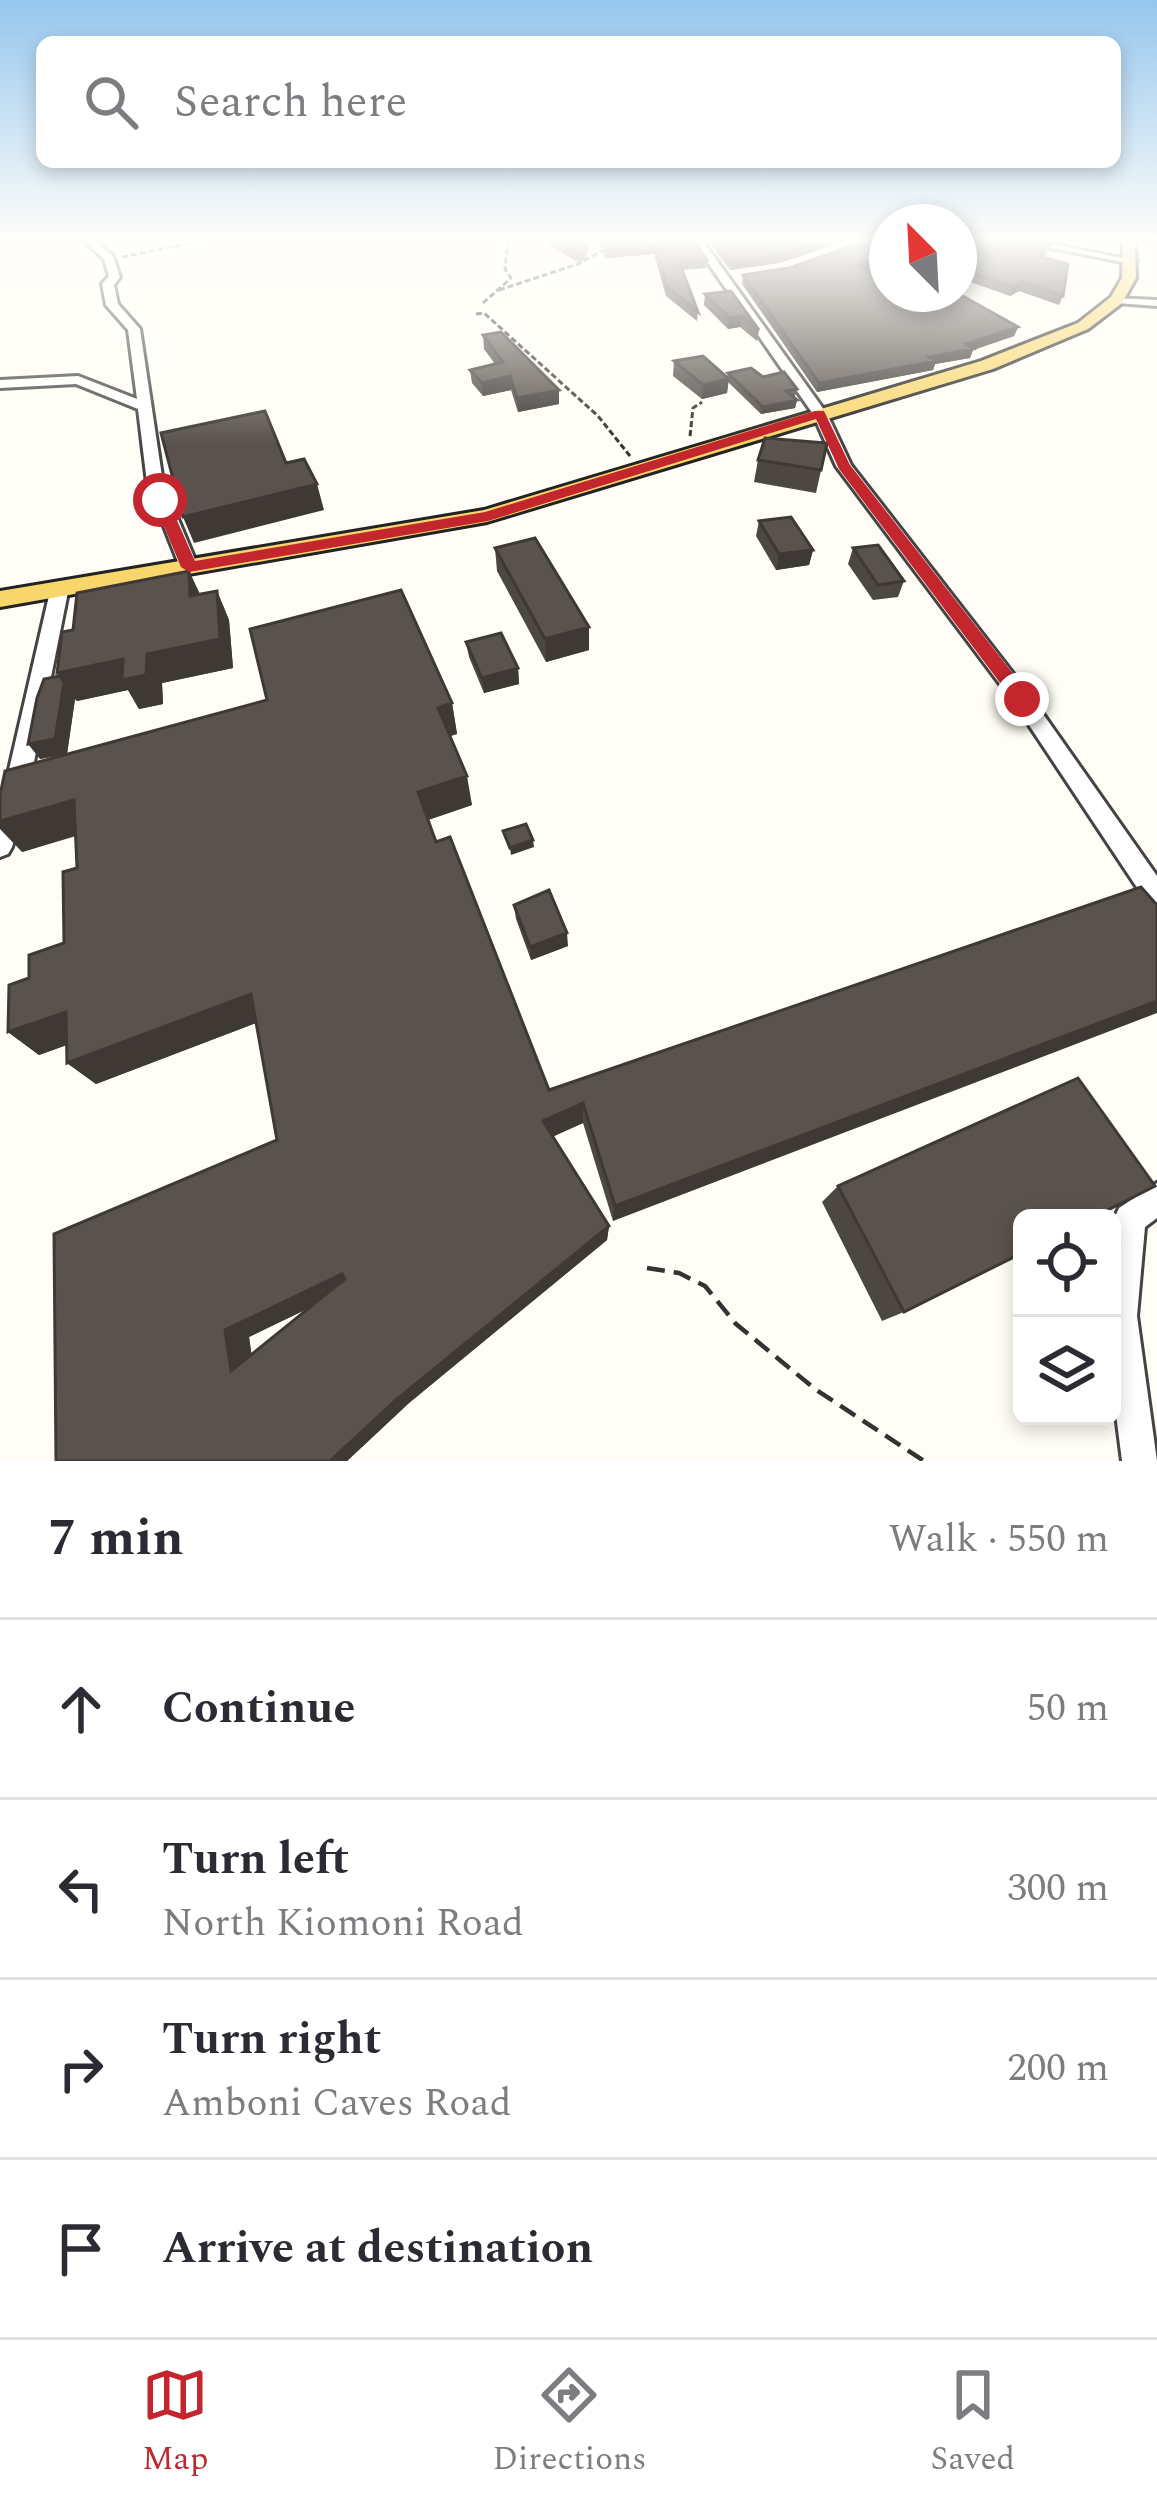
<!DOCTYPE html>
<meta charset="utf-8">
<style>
body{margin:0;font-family:Spectral,serif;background:#f2f2f3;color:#2b2b33}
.controls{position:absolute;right:36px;bottom:36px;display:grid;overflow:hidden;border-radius:18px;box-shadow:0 6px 18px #0003}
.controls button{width:108px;height:108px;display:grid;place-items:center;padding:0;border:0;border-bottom:3px solid #e1e1e2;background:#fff;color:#2b2b33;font:60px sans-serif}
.compass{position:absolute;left:869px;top:204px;width:108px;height:108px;border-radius:50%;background:#fff;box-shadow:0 6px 18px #0003;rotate:336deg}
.stop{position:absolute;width:36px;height:36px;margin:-27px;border:9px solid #c4262e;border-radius:50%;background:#fff}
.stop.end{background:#c4262e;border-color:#fff;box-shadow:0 3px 12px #0008}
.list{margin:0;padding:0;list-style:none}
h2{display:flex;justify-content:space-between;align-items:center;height:156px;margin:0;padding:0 48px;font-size:51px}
h2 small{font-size:39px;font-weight:400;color:#7c7c81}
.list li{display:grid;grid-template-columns:78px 1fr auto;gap:36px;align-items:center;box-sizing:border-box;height:180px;padding:0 48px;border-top:3px solid #e1e1e2}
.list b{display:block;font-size:45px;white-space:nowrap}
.list p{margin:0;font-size:39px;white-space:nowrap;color:#7c7c81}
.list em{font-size:39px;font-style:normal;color:#7c7c81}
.icon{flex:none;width:66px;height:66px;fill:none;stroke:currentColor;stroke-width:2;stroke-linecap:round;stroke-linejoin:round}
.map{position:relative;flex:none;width:1157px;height:1461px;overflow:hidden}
.search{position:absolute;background:#fff;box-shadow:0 6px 18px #0003;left:36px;right:36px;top:36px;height:132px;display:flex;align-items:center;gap:30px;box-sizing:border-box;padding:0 42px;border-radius:18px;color:#7c7c81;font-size:45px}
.sheet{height:876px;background:#fff}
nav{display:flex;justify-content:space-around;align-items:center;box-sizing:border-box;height:168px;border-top:3px solid #e1e1e2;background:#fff;font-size:33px;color:#7c7c81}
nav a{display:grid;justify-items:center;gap:6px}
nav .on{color:#c4262e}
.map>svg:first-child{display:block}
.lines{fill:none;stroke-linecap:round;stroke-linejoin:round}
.minor-casing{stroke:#444;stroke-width:6}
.major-casing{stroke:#222;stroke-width:6}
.path-far1{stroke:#333;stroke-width:3;stroke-dasharray:6 3;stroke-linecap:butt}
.path{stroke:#333;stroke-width:4.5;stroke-dasharray:18 9;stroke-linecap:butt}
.minor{fill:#fff;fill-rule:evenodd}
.major{fill:#f9d66b;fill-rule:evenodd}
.wall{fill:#4d4742;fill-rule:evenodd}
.shaded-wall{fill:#3f3936}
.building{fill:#5a524d;stroke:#3f3936;stroke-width:3;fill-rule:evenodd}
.route{fill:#c4262e}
</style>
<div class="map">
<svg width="1157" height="1461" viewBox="0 0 1157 1461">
<rect width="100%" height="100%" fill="#fffdf5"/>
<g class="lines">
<defs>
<path id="minor" d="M83,240H94L113,256L120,277L114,285L118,304L140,329L163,483L198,567L195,571L189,572L180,567L147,483L138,409L76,384L0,388V380L78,376L137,399L128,330L106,305L102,284L109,276L104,259Z
M692,240H702L827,414L851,465L1029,694L1157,876V907L1148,904L1015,704L836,466L813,414Z
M1012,240H1031L1137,261L1132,264Z
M1113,298L1157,300V306L1117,303L1111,300Z
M60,581L69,587L29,787L12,847L8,854L0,857V809L51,587Z
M1157,1183V1218L1145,1227L1137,1316L1157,1461H1122L1112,1383L1114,1219L1119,1208Z"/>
<path id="major" d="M1123,240H1135L1136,278L1122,303L1088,329L993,369L487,522L0,607V591L484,510L981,361L1078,323L1111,297L1122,278Z"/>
</defs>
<use href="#minor" class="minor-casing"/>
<use href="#major" class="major-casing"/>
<path class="path-far1" d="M122,257L205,240
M499,290L578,264L603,250
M483,303L511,278L505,269L508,240
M476,314L484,313L598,416L630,456
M690,436L693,408L702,402"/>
<path class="path" d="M647,1268L679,1273L705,1286L736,1324L815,1389L924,1461"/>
<use href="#minor" class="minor"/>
<use href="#major" class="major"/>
</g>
<path class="wall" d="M541,240H579L588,253L581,264Z
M599,240H693L707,260L706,268L682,270L698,312L697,321L666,296L654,254L605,258Z
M707,240H848L779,263L730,270Z
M959,240L1049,252L1043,257L1063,296L1059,305L1019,291L1010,296L959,278Z
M789,268L868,270L887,294L1018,327L1014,336L973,350L970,358L935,364L933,370L817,392L742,284L743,275Z
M731,291L759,330L757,341L740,327L728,329L704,305L705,294Z
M483,335L559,404L518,412L511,390L483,396L472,383L470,370L495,364L484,349Z
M674,361L727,377L728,373L763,377L797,389L795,396L793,397L797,400L795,408L761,414L728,382L727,393L702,399L673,376Z
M827,443L816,493L754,482L758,460Z
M759,521L813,550L809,565L776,570L756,536Z
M495,548L589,650L546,662L497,571Z
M853,548L904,581L898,597L873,600L848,564Z
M189,571L200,594L217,591L229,620L233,668L162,683L163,704L139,709L128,690L77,701L75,699L67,754L452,703L457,734L450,736L472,805L428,820L549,1090L1141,887L613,1221L583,1123L552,1137L609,1226L607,1240L409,1403L347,1461H56L277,1140L256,1023L96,1084L67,1063V1045L39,1055L8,1032L29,978L64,943L77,868L76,836L22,852L66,754L40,759L73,630ZM307,1309L251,1354L249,1337Z
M466,642L518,668L519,684L484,693L469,657Z
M514,905L568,946L531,960L516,919Z
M838,1186L904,1312L882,1321L822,1202Z"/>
<path class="shaded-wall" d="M825,240H848L779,263L730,270L731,262Z
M655,246L654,254L605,258L606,250Z
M887,256V264L856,274L858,266Z
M1023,282L1019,291L1010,296L1013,287Z
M742,316L740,327L728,329L730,318Z
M1018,327L1014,336L973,350L970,358L935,364L933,370L817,392L819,383L929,357Z
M510,376L511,390L483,396L482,383Z
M729,379L727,393L702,399L703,385Z
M559,390V404L518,412L517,398Z
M797,400L795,408L761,414L763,407Z
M317,484L324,510L194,543L183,517Z
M813,550L809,565L776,570L779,554Z
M189,571L202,600L190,596Z
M217,591L229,620L233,668L162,683L163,704L139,709L128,690L77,701L75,699L67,754L40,759L28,744L64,683L57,673L147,654Z
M589,627V650L546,662L545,639Z
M518,668L519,684L484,693L482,678Z
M452,703L457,734L444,738L438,708Z
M467,776L472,805L425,821L418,792Z
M74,800L97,829L22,852L0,829V821Z
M533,840L534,847L511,855L510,848Z
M567,933L568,946L531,960L530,947Z
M251,994L269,1018L96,1084L67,1063Z
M1157,1001V1013L613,1221L615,1206Z
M66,1012L94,1035L39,1055L8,1032Z
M583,1103V1123L545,1140L543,1121Z
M609,1226L607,1240L409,1403L347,1461H330L396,1400Z
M342,1274L357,1285L249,1337L255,1376L231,1371L225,1330Z"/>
<path class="building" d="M554,240H579L588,246L581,257Z
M601,240H693L707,260L679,261L698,312L667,287L655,246L606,250Z
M714,240H825L780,254L731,262Z
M869,240H887V256L858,266L887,280V294H959L1018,327L966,344L973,349L929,357L936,361L819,383L743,275L789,268Z
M959,240H1031L1052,244L1038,256L1068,264L1063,296L1023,282L1013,287L959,268Z
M731,291L759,330L742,316L730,318L705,294Z
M501,332L559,390L517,398L510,376L482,383L470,370L503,362L483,335Z
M703,356L729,379L703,385L674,361Z
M751,368L763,377L784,372L797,389L786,391L797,400L763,407L728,373Z
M265,411L286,463L304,459L317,484L183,517L161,433Z
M765,438L827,443L821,470L758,460Z
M791,517L813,550L779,554L759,521Z
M535,538L589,627L545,639L495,548Z
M878,545L904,581L878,585L853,548Z
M189,571L190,596L217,591L220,639L147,654L146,675L122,680L123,659L57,673L62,632L73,630L77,593Z
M401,590L452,703L438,708L467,776L418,792L436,842L450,837L549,1090L1141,887L1157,905V1001L615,1206L583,1103L543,1121L609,1226L396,1400L330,1461H56L54,1234L277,1140L251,994L67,1063L66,1012L8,1032L9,985L29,978V955L64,943L63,872L77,868L74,800L0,821V795L5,771L267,700L250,629ZM342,1274L345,1279L231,1371L225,1330Z
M501,633L518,668L482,678L466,642Z
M60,676L64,683L55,739L28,744L37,698L44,679Z
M526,824L533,840L510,848L503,831Z
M549,890L567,933L530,947L514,905Z
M1078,1078L1155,1186L1092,1218H1022V1253L904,1312L838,1186Z"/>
<linearGradient id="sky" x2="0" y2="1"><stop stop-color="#95c6ee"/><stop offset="0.54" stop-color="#fffefa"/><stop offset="1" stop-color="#fffefa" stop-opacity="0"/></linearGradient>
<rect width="1157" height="444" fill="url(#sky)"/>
<path class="route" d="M815,411H824L850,465L1029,694V704H1016L839,469L816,419L488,521L189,572L181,567L153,500L160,495L168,500L195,561L485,512Z"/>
</svg>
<div class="controls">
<button><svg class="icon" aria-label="locate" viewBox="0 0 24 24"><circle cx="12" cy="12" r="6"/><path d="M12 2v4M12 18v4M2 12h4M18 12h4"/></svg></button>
<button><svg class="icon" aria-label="layers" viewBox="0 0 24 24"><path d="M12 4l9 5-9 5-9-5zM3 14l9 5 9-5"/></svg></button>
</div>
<svg class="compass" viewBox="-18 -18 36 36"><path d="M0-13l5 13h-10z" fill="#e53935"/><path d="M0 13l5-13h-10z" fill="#7c7c81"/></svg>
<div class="stop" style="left:160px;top:500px"></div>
<div class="stop end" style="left:1022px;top:699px"></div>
<div class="search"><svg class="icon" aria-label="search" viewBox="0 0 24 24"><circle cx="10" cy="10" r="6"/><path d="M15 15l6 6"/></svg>Search here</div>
</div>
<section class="sheet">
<h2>7 min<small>Walk · 550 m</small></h2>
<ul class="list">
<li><svg class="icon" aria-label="ahead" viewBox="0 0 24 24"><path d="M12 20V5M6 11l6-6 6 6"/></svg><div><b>Continue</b></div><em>50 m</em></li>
<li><svg class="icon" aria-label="left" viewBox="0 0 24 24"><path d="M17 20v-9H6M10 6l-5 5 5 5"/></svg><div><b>Turn left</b><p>North Kiomoni Road</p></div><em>300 m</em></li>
<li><svg class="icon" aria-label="right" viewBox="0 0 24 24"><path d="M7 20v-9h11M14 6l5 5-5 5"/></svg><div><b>Turn right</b><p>Amboni Caves Road</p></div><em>200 m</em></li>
<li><svg class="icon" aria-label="arrive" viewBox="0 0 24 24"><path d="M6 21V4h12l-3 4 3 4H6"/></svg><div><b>Arrive at destination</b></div></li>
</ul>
</section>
<nav>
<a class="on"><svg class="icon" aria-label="map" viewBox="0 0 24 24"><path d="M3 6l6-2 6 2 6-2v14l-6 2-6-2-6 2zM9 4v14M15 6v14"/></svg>Map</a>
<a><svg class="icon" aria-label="directions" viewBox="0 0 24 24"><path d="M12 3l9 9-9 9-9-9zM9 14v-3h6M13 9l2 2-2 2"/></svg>Directions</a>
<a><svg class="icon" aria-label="saved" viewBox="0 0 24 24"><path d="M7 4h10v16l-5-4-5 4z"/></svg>Saved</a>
</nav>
